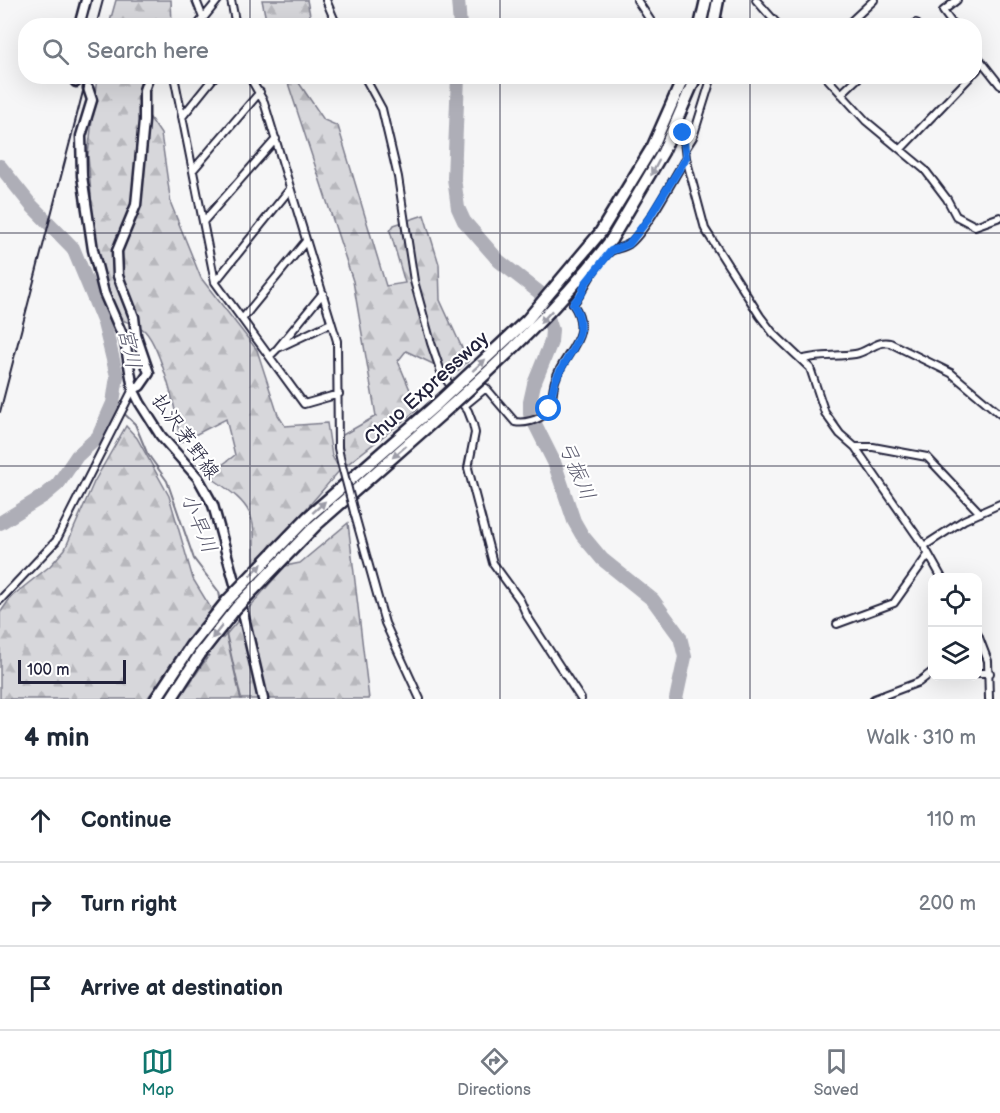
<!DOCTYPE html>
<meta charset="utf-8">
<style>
body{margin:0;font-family:"Balsamiq Sans","Klee One",sans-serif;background:#f6f6f7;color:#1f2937}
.controls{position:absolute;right:18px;bottom:18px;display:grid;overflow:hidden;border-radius:12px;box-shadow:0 6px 24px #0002}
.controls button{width:54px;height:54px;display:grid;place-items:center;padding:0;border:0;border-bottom:2px solid #e0e1e3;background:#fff;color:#1f2937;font:30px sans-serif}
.scale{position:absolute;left:18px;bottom:15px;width:108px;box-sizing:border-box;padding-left:6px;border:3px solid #22223b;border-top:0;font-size:16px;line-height:21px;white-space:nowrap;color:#22223b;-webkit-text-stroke:4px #fff;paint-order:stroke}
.stop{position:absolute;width:18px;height:18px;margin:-14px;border:4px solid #1a73e8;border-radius:50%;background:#fff}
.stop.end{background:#1a73e8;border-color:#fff;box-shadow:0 2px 6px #0008}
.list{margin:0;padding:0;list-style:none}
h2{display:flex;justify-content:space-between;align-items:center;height:78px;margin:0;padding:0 24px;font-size:26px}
h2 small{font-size:20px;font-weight:400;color:#747a83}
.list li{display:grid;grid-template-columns:39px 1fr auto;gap:18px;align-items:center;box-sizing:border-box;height:84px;padding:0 24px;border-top:2px solid #e0e1e3}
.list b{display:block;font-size:22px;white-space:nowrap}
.list em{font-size:20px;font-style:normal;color:#747a83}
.icon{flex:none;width:33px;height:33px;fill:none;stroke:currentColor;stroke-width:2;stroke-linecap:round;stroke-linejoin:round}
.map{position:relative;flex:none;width:1000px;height:699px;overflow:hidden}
.search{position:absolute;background:#fff;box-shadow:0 6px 24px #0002;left:18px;right:18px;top:18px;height:66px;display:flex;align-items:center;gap:15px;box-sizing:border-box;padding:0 21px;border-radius:24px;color:#747a83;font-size:22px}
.sheet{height:330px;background:#fff}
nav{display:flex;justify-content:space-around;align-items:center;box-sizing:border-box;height:84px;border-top:2px solid #e0e1e3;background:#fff;font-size:16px;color:#747a83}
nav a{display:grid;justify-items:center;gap:3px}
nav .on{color:#0f766e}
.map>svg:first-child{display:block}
.forest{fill:url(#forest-firs);stroke:#7c7c8b;stroke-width:1.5}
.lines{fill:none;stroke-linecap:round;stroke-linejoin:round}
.stream{stroke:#767685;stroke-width:2}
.river{stroke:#aeaeb7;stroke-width:14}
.street-tunnel{stroke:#ccccd1;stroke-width:6;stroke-dasharray:6 3;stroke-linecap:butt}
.street-casing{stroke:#22223b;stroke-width:10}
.secondary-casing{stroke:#22223b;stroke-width:13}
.highway-casing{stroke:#22223b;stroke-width:15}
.street{stroke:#fff;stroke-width:6}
.secondary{stroke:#fff;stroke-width:8}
.highway{stroke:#fff;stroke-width:10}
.rail{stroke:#22223b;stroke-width:2}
.street-bridge-casing{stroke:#22223b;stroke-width:10;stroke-linecap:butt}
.highway-bridge-casing{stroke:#22223b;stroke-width:15;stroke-linecap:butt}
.street-bridge{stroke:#fff;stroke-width:6}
.highway-bridge{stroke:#fff;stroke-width:10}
.oneway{fill:#9c9ca7}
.route{stroke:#1a73e8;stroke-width:8}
.grid{fill:none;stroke:#22223b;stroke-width:1.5;stroke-opacity:0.55}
.labels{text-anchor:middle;stroke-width:4.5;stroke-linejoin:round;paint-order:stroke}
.street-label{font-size:20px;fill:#22223b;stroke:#fff}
.water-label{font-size:21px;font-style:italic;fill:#5a5a6d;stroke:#fff}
</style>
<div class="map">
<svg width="1000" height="699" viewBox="0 0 1000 699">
<defs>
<pattern id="forest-firs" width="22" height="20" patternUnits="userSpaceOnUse" patternTransform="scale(1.5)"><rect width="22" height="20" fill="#d7d7db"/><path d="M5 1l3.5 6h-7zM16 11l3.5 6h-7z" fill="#b8b8bd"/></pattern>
</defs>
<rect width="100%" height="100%" fill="#f6f6f7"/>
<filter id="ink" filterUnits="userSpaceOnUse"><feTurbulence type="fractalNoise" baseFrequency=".0167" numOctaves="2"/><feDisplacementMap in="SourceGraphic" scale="12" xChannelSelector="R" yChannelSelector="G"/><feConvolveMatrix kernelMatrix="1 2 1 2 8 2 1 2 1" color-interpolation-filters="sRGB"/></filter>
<g filter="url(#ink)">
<path class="forest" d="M116,0H171L172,25H109Z
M262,0H307L312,25H267Z
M97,77H142L138,100L161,134L171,204L201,278L257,350L278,415L285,426L327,423L332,456L340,470L254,569C254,517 259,510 213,479L217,469L235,455L226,419L179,443C180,419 161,349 145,331C140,325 126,322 119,319L95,248L88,155Z
M286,77H295L324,120L338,126L386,286L405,283L390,231L394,225L424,215L439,264L440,300L468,361L454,374L406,351L398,361L418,409L345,466L341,436L376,416L353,281Z
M126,426L137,438L169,496L193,579L209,605L223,638L285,566L300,563L348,523L369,699H179L209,655L191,638L147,699H0V613L11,597L50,566L65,549L94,482Z"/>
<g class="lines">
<path class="stream" d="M113,403L135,424L147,453L167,481L194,559L219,592L221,602
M225,629L241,699"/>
<path class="river" d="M458,0L460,26
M458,76L454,178L458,208L464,221L499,261L540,293L552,330L551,342L534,384L530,402V414L554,462L574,521L582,535L602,559L653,600L680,637L685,657L676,699
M0,166L31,205L73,248L104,323L117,376L113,403L98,437L77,456L58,484L45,495L0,523"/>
<path class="street-tunnel" d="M679,116L683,133"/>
<defs>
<path id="street" d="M196,0L203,18
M231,0L236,26
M326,0L337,26
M637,0L654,26
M756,0L779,26
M197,26L218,0
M846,26L874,0
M914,26L916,23L918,26
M954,26L943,11L957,0
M974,52L1000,85
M974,67L977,70L974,73
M174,76L215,282L304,404L339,394
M249,76L264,102L337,341L338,448L341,462
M364,76L382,109L398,177L414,281L431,343L441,372L468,411L473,424L475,433L468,468L493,563L520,600L527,616L581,699
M670,76L671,79
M825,76L866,121L925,170L947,199L956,216L975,226L1000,217
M841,94L860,76
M182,117L215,76
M683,133L686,158L705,229L760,316L773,333L810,368L825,413L840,434L855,447L924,546L942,578
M686,148L693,137L712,76
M901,149L971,76
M193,170L260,92
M203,222L276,139
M215,282L290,189
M243,318L306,241
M278,348L323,293
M270,356L278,348L331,323
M804,359C821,354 838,357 855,354C868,352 877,340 890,343L951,373L1000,414
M464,406L486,388L515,422C524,424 539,420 546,413C553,405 552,391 555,381C563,352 595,337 573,304C586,289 593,264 611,251C616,248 623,248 629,244C646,232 673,178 686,158
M855,447H873L927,457L980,513
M354,512L385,623L420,699
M924,546L964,520L1000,504
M0,600L56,541L133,389
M837,624L894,603L928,555
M978,635L988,661L989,699
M978,673H990
M874,699L919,682L932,672"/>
<path id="secondary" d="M79,26L86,0
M71,76L76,82
M88,88L92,100L81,136L82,176L93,250L104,293L125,341L133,389L140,403L161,436L198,478L213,505L243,613L263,699
M133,389L140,386L149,373L136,335L134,317L118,276L117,251L136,205L144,121V90L149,76"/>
<path id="highway" d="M700,26L706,0
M713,26L718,0
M600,233L653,146L684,76
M611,240L663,152L696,76
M277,549L308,517L436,405
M284,558L315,526L443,413
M156,699L191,646
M171,699L200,654"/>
</defs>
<use href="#street" class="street-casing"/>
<use href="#secondary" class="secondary-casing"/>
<use href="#highway" class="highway-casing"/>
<use href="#street" class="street"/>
<use href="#secondary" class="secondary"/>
<use href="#highway" class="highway"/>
<path class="rail" d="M96,26L103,0
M0,412L87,76"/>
<defs>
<path id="street-bridge" d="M341,462L354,512"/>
<path id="highway-bridge" d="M436,405L527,320L600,233
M443,413C503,359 561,305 611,240
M191,646L227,601L277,549
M200,654L236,608L284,558"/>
</defs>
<use href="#street-bridge" class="street-bridge-casing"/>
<use href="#highway-bridge" class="highway-bridge-casing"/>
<use href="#street-bridge" class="street-bridge"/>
<use href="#highway-bridge" class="highway-bridge"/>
</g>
<defs><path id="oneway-solid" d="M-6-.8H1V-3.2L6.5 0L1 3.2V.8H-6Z" transform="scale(1.5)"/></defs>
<g class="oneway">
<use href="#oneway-solid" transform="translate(655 168) rotate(118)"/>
<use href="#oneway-solid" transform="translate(546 317) rotate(133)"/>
<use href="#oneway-solid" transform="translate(479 365) rotate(-42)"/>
<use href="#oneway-solid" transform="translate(399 452) rotate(139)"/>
<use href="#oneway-solid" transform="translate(319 507) rotate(-42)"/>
<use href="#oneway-solid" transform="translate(256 570) rotate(-45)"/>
<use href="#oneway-solid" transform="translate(217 632) rotate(128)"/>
</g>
</g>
<g class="lines" filter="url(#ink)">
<path class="route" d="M549,409C552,399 552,386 557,377C569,351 592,332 573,304L582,293L585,284L611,251L629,244L649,218L686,158L683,133"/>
</g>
<path class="grid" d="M250,0V26M500,0V26M750,0V26M250,76V699M500,76V699M750,76V699M0,233H1000M0,466H1000"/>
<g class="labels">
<g class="street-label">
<text transform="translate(426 388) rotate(-42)" y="7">Chuo Expressway</text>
<text transform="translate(186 436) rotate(54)" y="7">払沢茅野線</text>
</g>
<g class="water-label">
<text transform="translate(130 348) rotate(78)" y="7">宮川</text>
<text transform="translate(577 470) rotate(67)" y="7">弓振川</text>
<text transform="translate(199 523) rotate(68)" y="7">小早川</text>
</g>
</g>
</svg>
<div class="controls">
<button><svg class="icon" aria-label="locate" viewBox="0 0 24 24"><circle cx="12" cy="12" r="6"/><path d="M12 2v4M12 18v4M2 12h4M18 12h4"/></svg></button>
<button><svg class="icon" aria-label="layers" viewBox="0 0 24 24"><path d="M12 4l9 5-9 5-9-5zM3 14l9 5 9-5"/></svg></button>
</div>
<div class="scale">100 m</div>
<div class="stop" style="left:549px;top:409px"></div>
<div class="stop end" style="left:683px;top:133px"></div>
<div class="search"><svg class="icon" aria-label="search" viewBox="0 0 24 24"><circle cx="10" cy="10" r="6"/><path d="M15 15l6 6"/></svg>Search here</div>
</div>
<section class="sheet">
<h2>4 min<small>Walk · 310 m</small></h2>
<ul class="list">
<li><svg class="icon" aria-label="ahead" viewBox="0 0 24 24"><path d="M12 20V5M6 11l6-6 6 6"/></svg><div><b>Continue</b></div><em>110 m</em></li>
<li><svg class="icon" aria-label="right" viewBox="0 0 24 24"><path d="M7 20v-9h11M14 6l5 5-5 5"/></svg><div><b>Turn right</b></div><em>200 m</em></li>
<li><svg class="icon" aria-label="arrive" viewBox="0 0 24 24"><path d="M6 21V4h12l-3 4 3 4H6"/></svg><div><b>Arrive at destination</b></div></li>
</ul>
</section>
<nav>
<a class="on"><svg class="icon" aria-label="map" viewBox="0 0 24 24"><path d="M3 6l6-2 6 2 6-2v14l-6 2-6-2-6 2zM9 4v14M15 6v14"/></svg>Map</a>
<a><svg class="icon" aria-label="directions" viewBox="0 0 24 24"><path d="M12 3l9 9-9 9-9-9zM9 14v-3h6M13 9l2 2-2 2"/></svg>Directions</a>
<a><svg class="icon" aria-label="saved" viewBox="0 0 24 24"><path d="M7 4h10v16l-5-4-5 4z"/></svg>Saved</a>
</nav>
